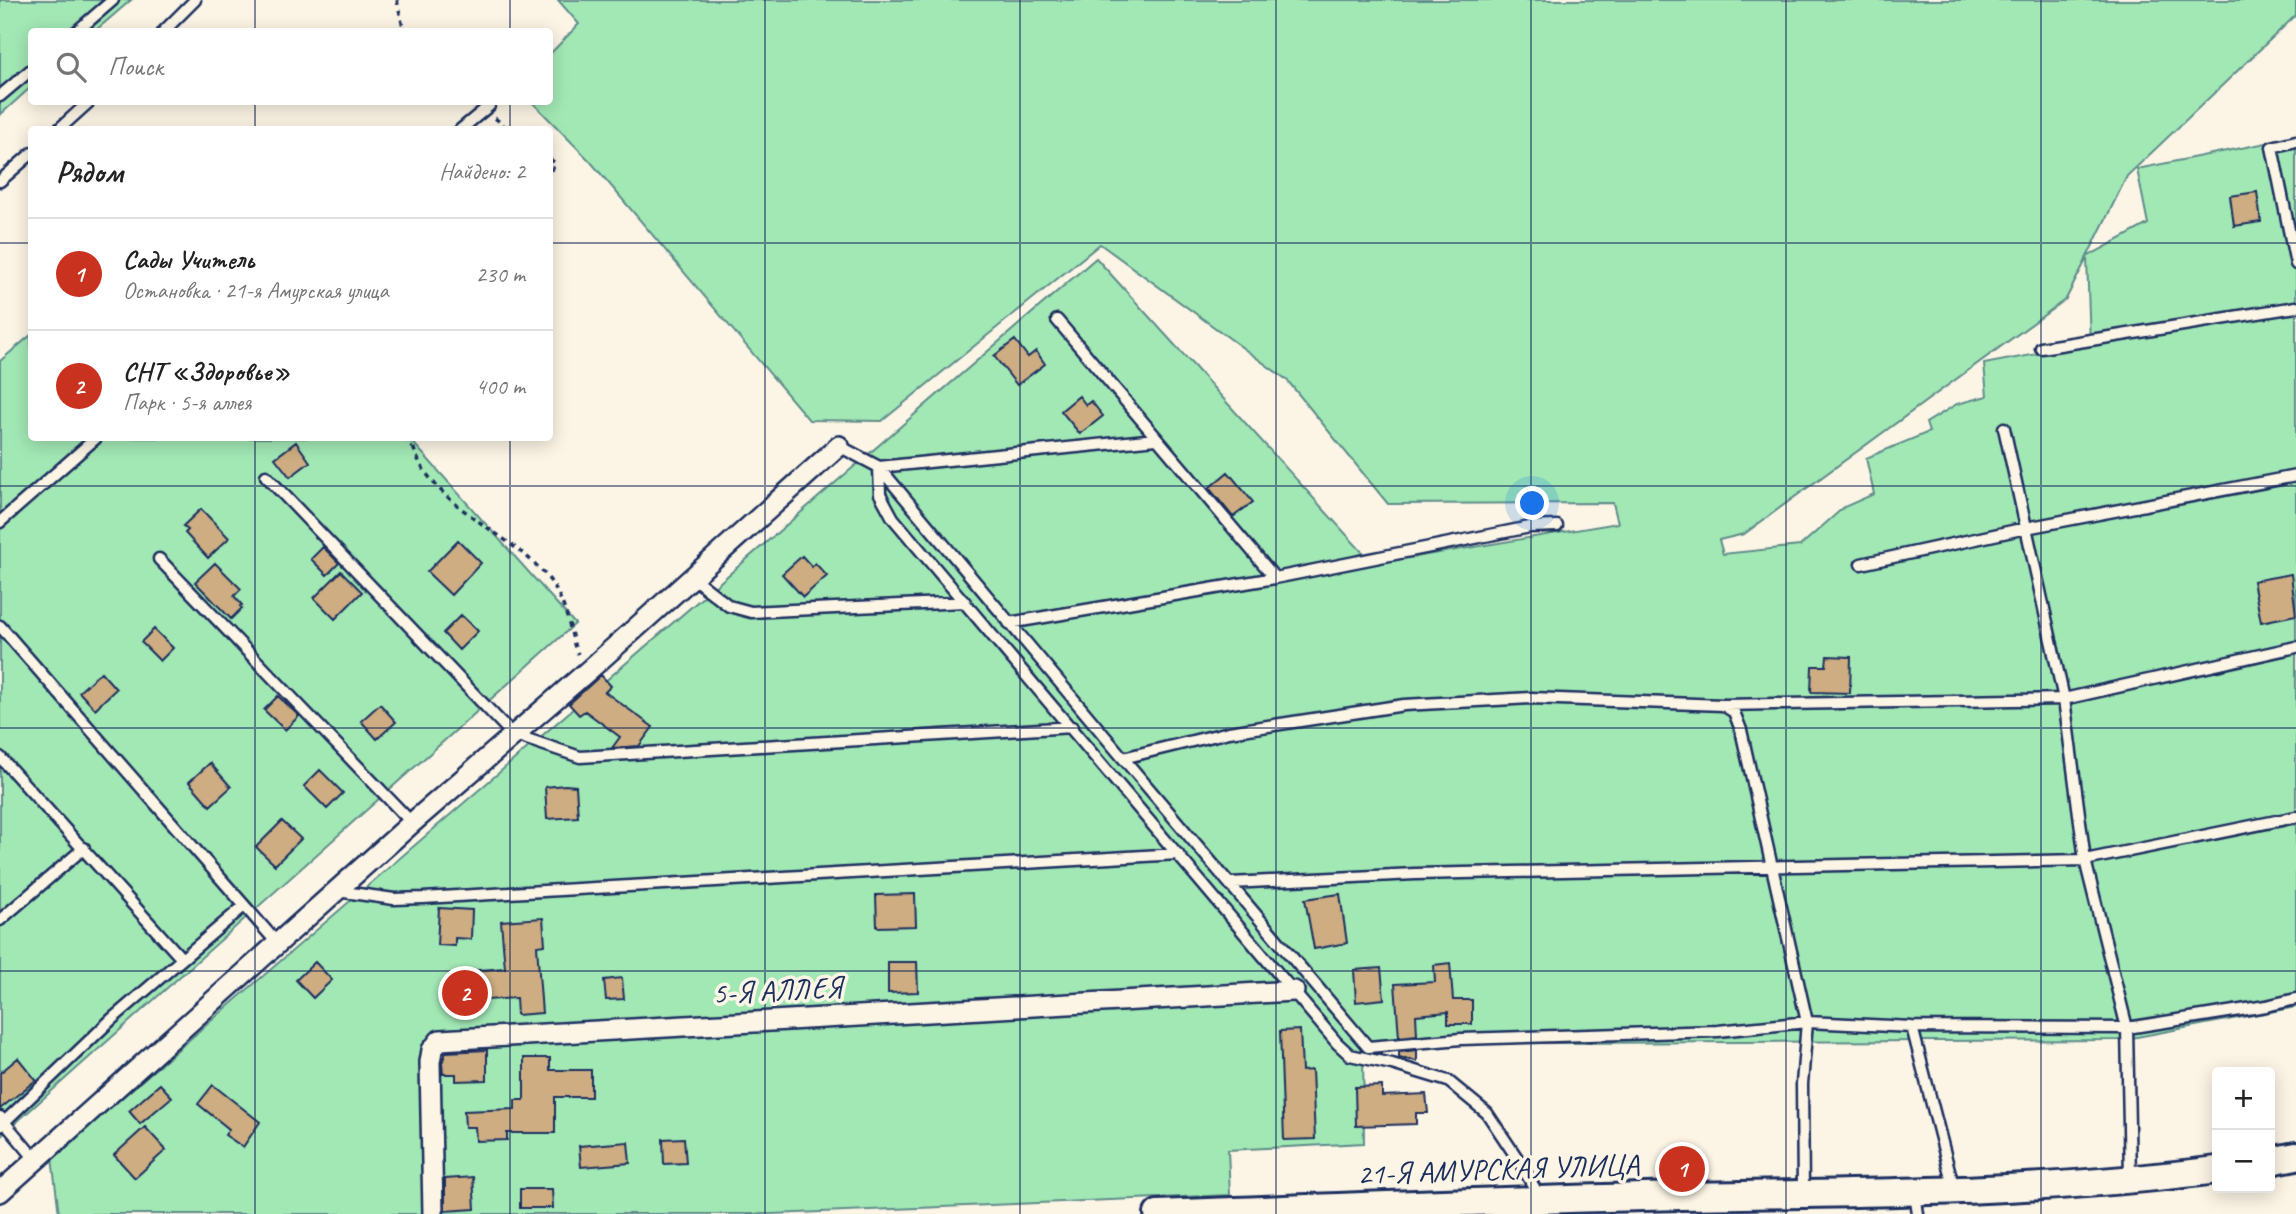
<!DOCTYPE html>
<html lang="ru">
<meta charset="utf-8">
<style>
body{margin:0;font-family:Caveat,sans-serif;background:#f6f6f6;color:#222}
.controls{position:absolute;right:21px;bottom:21px;display:grid;overflow:hidden;border-radius:7px;box-shadow:0 4px 18px #0003}
.controls button{width:63px;height:63px;display:grid;place-items:center;padding:0;border:0;border-bottom:2px solid #e0e0e0;background:#fff;color:#222;font:35px sans-serif}
.you{position:absolute;left:1533px;top:504px;width:24px;height:24px;margin:-18px;border:5px solid #fff;border-radius:50%;background:#1a73e8;box-shadow:0 0 0 10px #1a73e833}
.badge{display:grid;place-items:center;width:46px;height:46px;border-radius:50%;background:#c8321e;color:#fff;font-size:23px;font-weight:700}
.pin{position:absolute;translate:-50% -50%;border:4px solid #fff;box-shadow:0 2px 7px #0006}
.list{margin:0;padding:0;list-style:none}
h2{display:flex;justify-content:space-between;align-items:center;height:91px;margin:0;padding:0 28px;font-size:30px}
h2 small{font-size:23px;font-weight:400;color:#767676}
.list li{display:grid;grid-template-columns:46px 1fr auto;gap:21px;align-items:center;box-sizing:border-box;height:112px;padding:0 28px;border-top:2px solid #e0e0e0}
.list b{display:block;font-size:26px;white-space:nowrap}
.list p{margin:0;font-size:23px;white-space:nowrap;color:#767676}
.list em{font-size:23px;font-style:normal;color:#767676}
.icon{flex:none;width:38px;height:38px;fill:none;stroke:currentColor;stroke-width:2;stroke-linecap:round;stroke-linejoin:round}
.map{position:relative;flex:none;width:2296px;height:1214px;overflow:hidden}
.search{position:absolute;background:#fff;box-shadow:0 4px 18px #0003;left:28px;top:28px;width:525px;height:77px;display:flex;align-items:center;gap:18px;box-sizing:border-box;padding:0 24px;border-radius:7px;color:#767676;font-size:26px}
.panel{position:absolute;background:#fff;box-shadow:0 4px 18px #0003;left:28px;top:126px;width:525px;height:315px;border-radius:7px}
.map>svg:first-child{display:block}
.green{fill:#a2e8b5;stroke:#5e8c8a;stroke-width:2;fill-rule:evenodd}
.building{fill:#cdad81;stroke:#1b2f5e;stroke-width:2}
.lines{fill:none;stroke-linecap:round;stroke-linejoin:round}
.lane-casing{stroke:#1b2f5e;stroke-width:15}
.street-casing{stroke:#1b2f5e;stroke-width:24}
.secondary-casing{stroke:#1b2f5e;stroke-width:32}
.path{stroke:#1b2f5e;stroke-width:3.5;stroke-dasharray:5 5;stroke-linecap:butt}
.lane{stroke:#fcf5e5;stroke-width:10}
.street{stroke:#fcf5e5;stroke-width:19}
.secondary{stroke:#fcf5e5;stroke-width:26}
.grid{fill:none;stroke:#1b2f5e;stroke-width:2;stroke-opacity:0.55}
.labels{text-anchor:middle;stroke-width:7;stroke-linejoin:round;paint-order:stroke}
.street-label{font-size:30px;fill:#1b2f5e;stroke:#fcf5e5}
</style>
<div class="map">
<svg width="2296" height="1214" viewBox="0 0 2296 1214">
<rect width="100%" height="100%" fill="#fcf5e5"/>
<filter id="ink" filterUnits="userSpaceOnUse"><feTurbulence type="fractalNoise" baseFrequency=".0143" numOctaves="2"/><feDisplacementMap in="SourceGraphic" scale="14" xChannelSelector="R" yChannelSelector="G"/><feConvolveMatrix kernelMatrix="1 2 1 2 8 2 1 2 1" color-interpolation-filters="sRGB"/></filter>
<g filter="url(#ink)">
<path class="green" d="M0,0H131L95,31L32,32L31,87L0,115Z
M558,0H2296V15L2127,176L2087,257L2148,224L2137,169L2296,137V1007L2121,1040L1363,1044L1364,1143L1228,1150L1230,1195L773,1214H59L52,1158L1096,258L1373,564L1618,523L1613,503L1388,504L1287,380L1100,244L882,421L809,420L590,161L532,102H550V54L579,24ZM2087,258L2090,344L1984,364L1987,396L1957,404L1926,423L1929,432L1866,458L1874,494L1844,507L1800,546L1723,554L1719,540L1744,534L2066,299Z
M31,335L32,438H409L575,624L0,1137V361Z"/>
<path class="building" d="M2257,192L2261,222L2234,226L2230,196Z
M1015,340L1028,357L1036,351L1045,364L1017,385L994,356Z
M1079,396L1086,405L1091,401L1103,416L1080,434L1061,411Z
M296,442L310,462L290,477L275,458Z
M1228,472L1253,502L1233,517L1209,488Z
M201,509L229,538L208,558L185,533L188,530L183,526Z
M458,540L481,563L451,595L427,572Z
M323,547L339,563L327,575L311,559Z
M802,556L812,567L815,563L827,576L803,597L782,574Z
M215,563L241,589L234,596L242,605L240,606L242,608L231,619L195,582Z
M341,571L362,592L335,619L314,598Z
M2291,574L2296,615L2261,622L2253,581Z
M461,615L478,631L459,650L443,633Z
M154,629L173,648L160,661L141,642Z
M1827,656L1851,657L1850,693L1811,692L1812,666H1826Z
M101,672L116,689L95,709L79,692Z
M601,675L611,686L605,692L653,727L639,746L612,748L620,737L585,711L579,715L569,704Z
M278,696L299,716L285,730L264,710Z
M380,704L396,722L377,739L361,721Z
M210,763L231,787L210,806L189,782Z
M320,770L343,793L327,809L304,786Z
M565,785L576,786L578,817L547,819L545,787Z
M282,821L301,839L275,865L256,847Z
M915,894L916,926L877,927L876,895Z
M1340,894L1347,943L1314,949L1305,899Z
M439,908L472,910L471,939L455,938V946L437,945Z
M543,918L545,945L537,946L542,1013L517,1015L516,998L472,1001L469,971L505,968L501,921Z
M315,962L332,980L313,998L296,980Z
M888,962H917L918,992L888,993Z
M1450,963L1453,1000H1472V1024H1448V1012L1416,1015L1417,1035L1399,1037L1395,984L1435,982L1434,965Z
M1381,968L1384,999L1356,1002L1354,970Z
M622,978L624,999L606,1000L604,980Z
M1300,1030L1302,1071L1312,1070L1315,1139L1284,1140L1280,1031Z
M487,1050V1080L456,1081V1074H443L442,1063L446,1052Z
M1417,1050V1061L1399,1058V1052Z
M18,1058L36,1080L0,1109V1073Z
M524,1058H550V1070H591V1097H555V1133H507V1140L476,1141L475,1127H465L464,1111L515,1109V1100H524Z
M160,1084L172,1097L140,1124L129,1111Z
M213,1085L260,1122L243,1147L225,1135L229,1129L198,1104Z
M1382,1086V1096L1426,1094L1428,1113H1416V1124L1356,1126L1355,1087Z
M145,1127L166,1150L135,1178L114,1155Z
M684,1138L686,1163L664,1164L663,1139Z
M628,1142L630,1163L581,1167L579,1146Z
M473,1177L475,1209L445,1211V1179Z
M520,1189H552L553,1208H520Z"/>
<g class="lines">
<defs>
<path id="lane" d="M76,32L113,0
M163,32L195,0
M0,96L32,69
M58,130L89,102
M460,130L489,106
M2296,141L2272,147L2296,264
M0,181L32,153
M1057,320L1275,578
M2041,348L2296,307
M2004,428L2064,699L2085,860L2127,1028L2266,1006L2296,999
M1156,439L879,467L880,494L893,518L1337,1043L1350,1055L1392,1064L1448,1081L1487,1113L1519,1161L1539,1196
M839,446L879,467L1123,758L1229,732L1404,705L1531,698L1723,705L1734,712L1741,730L1807,1022L1802,1084L1803,1192
M266,476L512,734L580,757L1072,727
M0,522L96,438
M159,559L412,823
M1861,564L2026,528L2296,476
M692,577L729,606L751,612L965,602
M1009,623L1275,578L1530,527L1557,526
M0,626L278,944
M1724,705L2064,699L2296,647
M0,757L182,959
M1123,758L1368,1047L1461,1039L1718,1031L1807,1022L1912,1027L2127,1028L2130,1177
M1230,883L1415,874L2085,860L2296,817
M337,891L394,899L423,898L1178,854
M0,920L84,848
M1912,1027L1954,1189
M0,1117L36,1160
M0,1126L112,1019L244,906
M1915,1194L1918,1214"/>
<path id="street" d="M0,1192L412,823L589,670L839,446
M433,1214L430,1062L432,1050L440,1040L1294,991"/>
<path id="secondary" d="M2270,1161L2296,1156
M1158,1214C1332,1207 1506,1200 1680,1196C1859,1193 2039,1193 2217,1170"/>
</defs>
<use href="#lane" class="lane-casing"/>
<use href="#street" class="street-casing"/>
<use href="#secondary" class="secondary-casing"/>
<path class="path" d="M397,0L404,32
M495,118L509,130
M550,159L555,163L550,174
M405,438L412,448
M411,438C424,505 511,531 548,578C564,598 569,624 575,648L578,654"/>
<use href="#lane" class="lane"/>
<use href="#street" class="street"/>
<use href="#secondary" class="secondary"/>
</g>
</g>
<path class="grid" d="M255,0V32M510,0V32M765,0V1214M1020,0V1214M1276,0V1214M1531,0V1214M1786,0V1214M2041,0V1214M255,102V130M510,102V130M0,243H32M550,243H2296M255,438V1214M510,438V1214M0,486H2296M0,728H2296M0,971H2296"/>
<g class="labels">
<g class="street-label">
<text transform="translate(777 990) rotate(-3)" y="10">5-Я АЛЛЕЯ</text>
<text transform="translate(1498 1169) rotate(-2)" y="10">21-Я АМУРСКАЯ УЛИЦА</text>
</g>
</g>
</svg>
<div class="controls">
<button>+</button>
<button>−</button>
</div>
<div class="you"></div>
<div class="pin badge" style="left:1682px;top:1169px">1</div>
<div class="pin badge" style="left:465px;top:993px">2</div>
<div class="search"><svg class="icon" aria-label="search" viewBox="0 0 24 24"><circle cx="10" cy="10" r="6"/><path d="M15 15l6 6"/></svg>Поиск</div>
<section class="panel">
<h2>Рядом<small>Найдено: 2</small></h2>
<ul class="list">
<li><span class="badge">1</span><div><b>Сады Учитель</b><p>Остановка · 21-я Амурская улица</p></div><em>230 m</em></li>
<li><span class="badge">2</span><div><b>СНТ «Здоровье»</b><p>Парк · 5-я аллея</p></div><em>400 m</em></li>
</ul>
</section>
</div>
